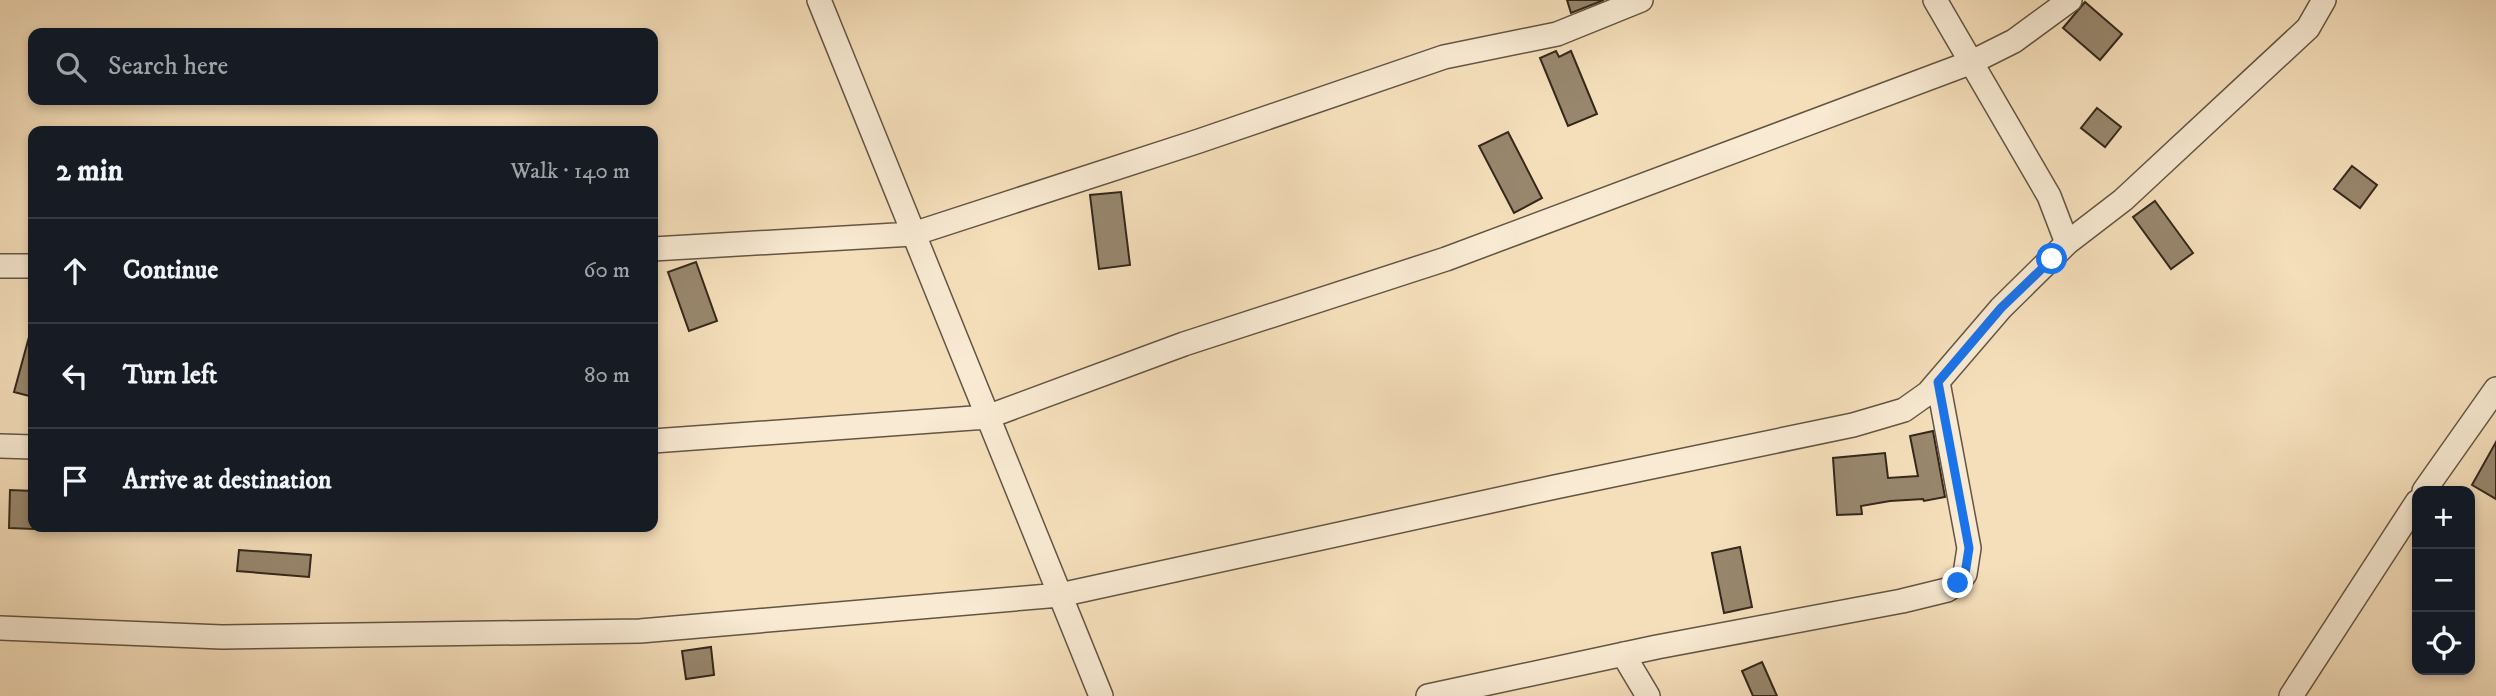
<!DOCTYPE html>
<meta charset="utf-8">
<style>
body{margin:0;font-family:"IM FELL DW Pica",serif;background:#20242c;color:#f1f3f6}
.controls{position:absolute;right:21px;bottom:21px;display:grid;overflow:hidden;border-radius:14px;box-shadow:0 4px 10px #0003}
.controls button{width:63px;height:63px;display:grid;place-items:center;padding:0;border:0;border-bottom:2px solid #363941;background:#171b24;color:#f1f3f6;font:35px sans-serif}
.stop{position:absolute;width:21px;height:21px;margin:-16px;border:5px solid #1a73e8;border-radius:50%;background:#fff}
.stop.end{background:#1a73e8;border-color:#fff;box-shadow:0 2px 7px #0008}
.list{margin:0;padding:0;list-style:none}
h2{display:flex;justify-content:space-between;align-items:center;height:91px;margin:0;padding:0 28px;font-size:30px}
h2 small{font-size:23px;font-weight:400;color:#9ea1a6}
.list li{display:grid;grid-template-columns:46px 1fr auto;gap:21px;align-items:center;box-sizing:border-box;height:105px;padding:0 28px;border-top:2px solid #363941}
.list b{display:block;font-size:26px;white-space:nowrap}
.list em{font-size:23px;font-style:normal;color:#9ea1a6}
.icon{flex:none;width:38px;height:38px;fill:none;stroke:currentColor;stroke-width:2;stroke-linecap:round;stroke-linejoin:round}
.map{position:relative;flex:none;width:2496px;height:696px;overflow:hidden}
.search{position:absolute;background:#171b24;box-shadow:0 4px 10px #0003;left:28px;top:28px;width:630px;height:77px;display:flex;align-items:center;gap:18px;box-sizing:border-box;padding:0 24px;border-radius:14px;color:#9ea1a6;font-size:26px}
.panel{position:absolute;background:#171b24;box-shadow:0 4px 10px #0003;left:28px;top:126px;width:630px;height:406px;border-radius:14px}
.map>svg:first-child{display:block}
.building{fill:#98876e;stroke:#34271b;stroke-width:2}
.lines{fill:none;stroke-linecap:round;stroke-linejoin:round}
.minor-casing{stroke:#645543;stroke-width:26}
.minor{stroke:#f8ead3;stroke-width:23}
.route{stroke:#1a73e8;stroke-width:9}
</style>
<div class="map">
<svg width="2496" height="696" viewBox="0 0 2496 696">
<rect width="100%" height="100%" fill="#f5dfbb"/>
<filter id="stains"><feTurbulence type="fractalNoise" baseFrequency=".00286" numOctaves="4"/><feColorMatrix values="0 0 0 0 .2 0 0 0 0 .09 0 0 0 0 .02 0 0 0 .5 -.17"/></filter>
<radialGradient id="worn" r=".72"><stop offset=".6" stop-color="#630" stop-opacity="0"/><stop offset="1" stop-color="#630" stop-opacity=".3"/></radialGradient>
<path class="building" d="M1567,0H1604L1571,13Z
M2085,2L2122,34L2100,60L2063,28Z
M1556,51L1559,57L1571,51L1597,114L1568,126L1540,58Z
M2097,108L2121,127L2105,147L2081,128Z
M1508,132L1542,198L1514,213L1479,146Z
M2352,166L2377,185L2360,208L2334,189Z
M1121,192L1130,265L1099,269L1090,195Z
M2155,201L2193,253L2171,269L2133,217Z
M696,262L717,321L689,331L668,272Z
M29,337L33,338V397L14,392Z
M1933,431L1945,497L1924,501L1923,499L1890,501L1861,506L1862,514L1837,515L1833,458L1885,453L1888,478L1918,476L1910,436Z
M2496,442V499L2472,485Z
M10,490L33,491V529L9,528Z
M1740,547L1752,607L1724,613L1712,553Z
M239,550L311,555L309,577L237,571Z
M711,647L714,675L686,679L682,651Z
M1762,662L1777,696H1753L1742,671Z"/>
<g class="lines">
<defs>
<path id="minor" d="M819,0L1101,696
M2067,243L2123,200L2308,28L2324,0
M653,249L913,234L1199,141L1444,57L1557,34L1641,0
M0,266H33
M653,441L987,417L1184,344L1446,259L1972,62L2014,41L2070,0
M0,446L33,447
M2424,491L2496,389
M0,628L222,637L640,631L1060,595L1555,487L1853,425L1904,410L1928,393L2001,308L2067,243L2049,196L1935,0
M1623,654L1648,696
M1428,696L1657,647L1902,601L1947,590L1958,583L1965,574L1969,548L1938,382
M2291,696L2417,502"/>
</defs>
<use href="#minor" class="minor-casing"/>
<use href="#minor" class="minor"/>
</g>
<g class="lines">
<path class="route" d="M1958,583L1965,574L1969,548L1938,382L2001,308L2052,259"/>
</g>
<rect width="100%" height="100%" filter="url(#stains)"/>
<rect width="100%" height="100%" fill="url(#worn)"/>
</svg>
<div class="controls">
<button>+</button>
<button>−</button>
<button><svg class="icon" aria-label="locate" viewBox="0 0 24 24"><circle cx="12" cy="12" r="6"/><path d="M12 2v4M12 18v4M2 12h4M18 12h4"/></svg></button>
</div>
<div class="stop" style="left:2052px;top:259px"></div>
<div class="stop end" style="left:1958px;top:583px"></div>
<div class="search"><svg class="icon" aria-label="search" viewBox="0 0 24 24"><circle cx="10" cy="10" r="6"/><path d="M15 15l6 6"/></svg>Search here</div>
<section class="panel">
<h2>2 min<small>Walk · 140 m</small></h2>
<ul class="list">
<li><svg class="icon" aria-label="ahead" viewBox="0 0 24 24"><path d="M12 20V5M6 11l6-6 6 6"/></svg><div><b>Continue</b></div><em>60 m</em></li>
<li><svg class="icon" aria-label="left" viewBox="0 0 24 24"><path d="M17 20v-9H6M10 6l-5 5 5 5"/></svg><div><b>Turn left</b></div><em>80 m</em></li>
<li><svg class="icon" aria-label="arrive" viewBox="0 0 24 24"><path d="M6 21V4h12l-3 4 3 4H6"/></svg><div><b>Arrive at destination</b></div></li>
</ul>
</section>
</div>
